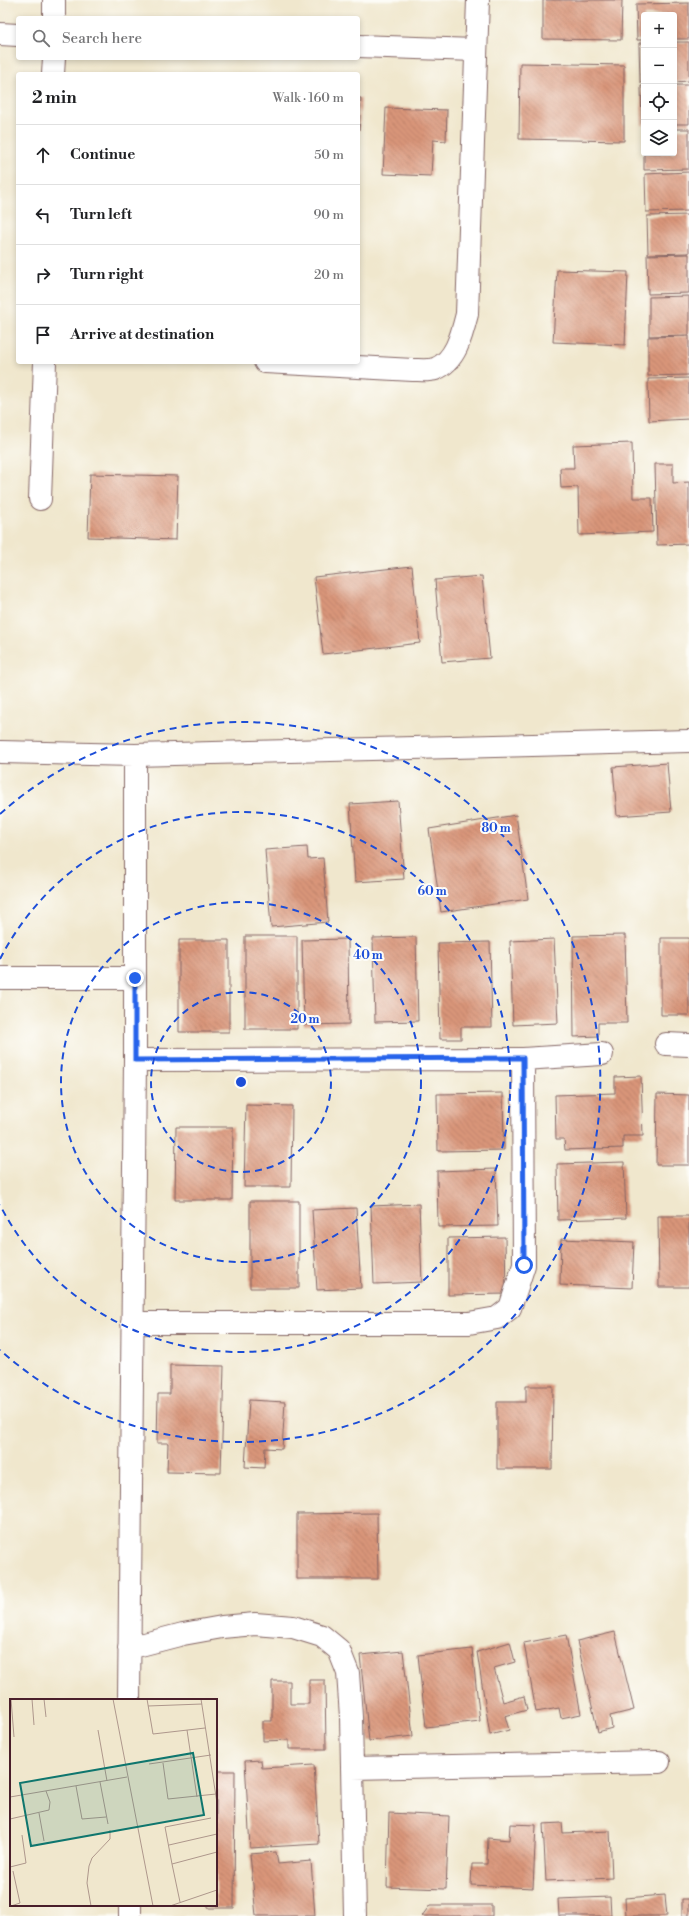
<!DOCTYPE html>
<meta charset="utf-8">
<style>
body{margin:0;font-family:"Libre Bodoni",serif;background:#f6f6f6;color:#202124}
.controls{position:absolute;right:12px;top:12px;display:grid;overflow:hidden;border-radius:4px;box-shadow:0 2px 6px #0003}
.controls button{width:36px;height:36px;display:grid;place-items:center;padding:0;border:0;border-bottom:1px solid #e0e0e0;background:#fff;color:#202124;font:20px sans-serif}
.stop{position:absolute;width:12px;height:12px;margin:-9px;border:3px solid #2563eb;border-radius:50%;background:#fff}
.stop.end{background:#2563eb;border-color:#fff;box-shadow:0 1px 4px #0008}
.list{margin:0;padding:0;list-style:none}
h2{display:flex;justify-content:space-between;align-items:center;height:52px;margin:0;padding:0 16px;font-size:17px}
h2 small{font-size:13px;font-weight:400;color:#757577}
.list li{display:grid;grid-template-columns:26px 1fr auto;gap:12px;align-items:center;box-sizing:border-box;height:60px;padding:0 16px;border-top:1px solid #e0e0e0}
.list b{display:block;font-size:15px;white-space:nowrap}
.list em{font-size:13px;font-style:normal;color:#757577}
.icon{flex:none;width:22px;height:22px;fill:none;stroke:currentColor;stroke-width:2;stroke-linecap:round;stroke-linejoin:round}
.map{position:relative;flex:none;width:689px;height:1916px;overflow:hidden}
.search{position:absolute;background:#fff;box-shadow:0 2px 6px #0003;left:16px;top:16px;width:344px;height:44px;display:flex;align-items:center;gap:10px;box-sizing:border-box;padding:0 14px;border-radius:4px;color:#757577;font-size:15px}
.panel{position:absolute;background:#fff;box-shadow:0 2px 6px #0003;left:16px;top:72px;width:344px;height:292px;border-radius:4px}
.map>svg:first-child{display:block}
.building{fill:url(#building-back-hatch)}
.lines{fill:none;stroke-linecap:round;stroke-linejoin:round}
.street-casing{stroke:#846564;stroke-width:24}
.street{stroke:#fff;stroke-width:22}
.route{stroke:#2563eb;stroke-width:5}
.ring{fill:none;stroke:#1d4ed8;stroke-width:2;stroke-dasharray:7 5}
.inset-road{fill:none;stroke:#ae978c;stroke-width:1}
.view{fill:#0f766e;fill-opacity:0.15;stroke:#0f766e;stroke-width:2}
.inset-edge{fill:none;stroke:#4a1f2b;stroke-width:2}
.centre{fill:#1d4ed8;stroke:#fdfcf7;stroke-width:2}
.ring-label{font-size:12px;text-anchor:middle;font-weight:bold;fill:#1d4ed8;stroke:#fdfcf7;stroke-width:4;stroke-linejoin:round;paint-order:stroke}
</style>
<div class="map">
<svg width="689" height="1916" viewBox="0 0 689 1916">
<defs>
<pattern id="building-back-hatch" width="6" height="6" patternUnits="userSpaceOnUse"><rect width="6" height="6" fill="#d99579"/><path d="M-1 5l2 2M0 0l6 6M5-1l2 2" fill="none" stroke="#b27963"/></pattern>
</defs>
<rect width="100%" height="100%" fill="#fdfcf7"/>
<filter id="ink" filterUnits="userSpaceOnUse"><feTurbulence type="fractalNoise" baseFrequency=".025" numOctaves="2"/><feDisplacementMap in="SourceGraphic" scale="8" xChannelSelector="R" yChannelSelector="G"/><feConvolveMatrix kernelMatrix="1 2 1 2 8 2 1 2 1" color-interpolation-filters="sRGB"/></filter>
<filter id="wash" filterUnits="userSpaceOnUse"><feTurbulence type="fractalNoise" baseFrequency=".012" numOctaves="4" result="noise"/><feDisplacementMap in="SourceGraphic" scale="16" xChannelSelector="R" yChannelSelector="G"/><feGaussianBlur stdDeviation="0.9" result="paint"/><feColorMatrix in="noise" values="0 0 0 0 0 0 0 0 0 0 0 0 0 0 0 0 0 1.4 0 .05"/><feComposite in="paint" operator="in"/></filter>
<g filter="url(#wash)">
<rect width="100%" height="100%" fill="#f0e7cd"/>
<g id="blocks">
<path class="building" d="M543,0H622L621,40L543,39Z
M689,3V39H674V15H644V40H637L636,4Z
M674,42H689V81L674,82Z
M639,43H644V82H640Z
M520,63L624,65V141L519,139Z
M674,85H689V124H674Z
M641,86H644V125H642Z
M358,98H361L359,130H358Z
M386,108L447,110L446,141L433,140L431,176L383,174Z
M674,129H689V169L644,170V153H674Z
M689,172V211L646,212L645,174Z
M689,215V253L648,254L647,216Z
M689,254V293L648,294L647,255Z
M557,270L628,272L625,345L553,342Z
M689,296V335L649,336V297Z
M689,336V375L648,376V337Z
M689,378V419L649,421L648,379Z
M632,443L633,498H652L653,532L579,535L578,487L561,488L560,468H574L573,445Z
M655,464H673V483L689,482V544L657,545Z
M90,474L178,476L176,540L88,537Z
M412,566L420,643L323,654L314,577Z
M482,576L490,658L442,662L435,580Z
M667,763L671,812L617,816L613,767Z
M398,801L404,879L355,882L350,804Z
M516,815L528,899L441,912L429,829Z
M307,847L308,859L323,858L328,922L271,927L265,850Z
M625,935L627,1023H598V1036L574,1037L573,936Z
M245,936H297V1029H245Z
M416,937L418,1021L375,1022L373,938Z
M661,938H689V1015H661Z
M348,939L349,1024L304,1025L302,940Z
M554,939L558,1023L513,1025L510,941Z
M179,940H229V1032H179Z
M490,942L492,1027H461V1039H440L438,943Z
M641,1076L643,1136H623V1148L565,1150L564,1139H556L555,1095L615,1093V1077Z
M503,1093L504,1150L438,1151L437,1094Z
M657,1094L689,1095V1165H656Z
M246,1105L292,1106L291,1187H244Z
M176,1127H233L232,1200H175Z
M624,1162L626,1218L558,1220L557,1164Z
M496,1169L498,1226L438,1227L437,1171Z
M250,1201H299V1288H250Z
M419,1204L422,1282L374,1284L371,1206Z
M356,1208L361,1288L317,1290L312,1210Z
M658,1216H689V1287H659Z
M505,1237L506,1294L448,1295V1238Z
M561,1239L634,1242L632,1288L560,1285Z
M170,1365L224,1366L221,1473L167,1472L168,1443H157L158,1394H170Z
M526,1386H553L552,1469H497V1402H526Z
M249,1400L285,1402L282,1449L265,1448L264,1468L245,1467Z
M377,1513L378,1579H297V1514Z
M615,1632L634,1710L610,1716L612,1728L598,1732L577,1641Z
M566,1635L581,1714L561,1718L559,1708L536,1712L524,1643Z
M510,1642L515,1662L494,1668L503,1702L524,1696L527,1710L505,1716L509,1730L490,1735L477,1652Z
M472,1649L480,1721L426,1727L418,1655Z
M403,1651L413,1736L369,1741L360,1655Z
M309,1680H325L326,1749H289V1740L263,1741V1721H272V1681H290V1704H309Z
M261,1760L262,1768L314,1765L319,1844L250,1848L245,1761Z
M216,1771H235L234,1908H208V1905H216Z
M389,1813L449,1816L446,1889L387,1887Z
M562,1823L563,1833L610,1831L612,1878L546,1881L543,1824Z
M510,1824L536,1825L533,1888L471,1885L472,1864H487L488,1838L509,1840Z
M276,1852L278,1864L311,1861L315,1916H256L250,1854Z
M665,1895L667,1916H626L625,1898Z
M610,1897L611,1916H559L558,1899Z
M682,1899H689V1916H682Z
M430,1905H492V1916H422Z"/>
</g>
</g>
<g filter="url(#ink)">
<use href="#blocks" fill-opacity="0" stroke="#846564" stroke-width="1"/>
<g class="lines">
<defs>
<path id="street" d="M54,18V0
M0,34L18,35
M358,46L475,50
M53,74L54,58
M265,362L413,370C419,370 429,371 435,369C456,361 462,334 467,314L478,0
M40,499L45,362
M0,752L135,755L689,741
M0,978H135
M666,1044L689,1045
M135,1060L523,1059L602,1054
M132,1323H469L497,1318L510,1308L524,1265L523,1059
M129,1648L183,1634L222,1627L255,1624L293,1627L322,1636L339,1650L348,1673L351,1717L355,1916
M129,1700L135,1060V755
M352,1768L659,1762
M130,1905V1916"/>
</defs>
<use href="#street" class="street-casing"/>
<use href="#street" class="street"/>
</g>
</g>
<g class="lines" filter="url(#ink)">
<path class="route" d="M135,978V1060L523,1058L524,1265"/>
</g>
<g class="ring">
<circle cx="241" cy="1082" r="90"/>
<circle cx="241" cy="1082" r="180"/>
<path d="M0 959A270 270 0 1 1 0 1205"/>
<path d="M0 814A360 360 0 1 1 0 1350"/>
</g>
<g transform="translate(10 1699)">
<rect width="207" height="207" fill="#f0e7cd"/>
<path class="inset-road" d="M1,0L4,38M22,0L24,26M34,0L36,18M103,0L143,207M137,0L143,35L195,29M191,0L207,104M138,7L192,5M88,31L97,82M177,31L187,98M153,64L158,100L206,95M139,65L201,56M90,83L98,125M66,87L72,120L96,118M0,98L117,78M29,114L34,142M0,120L39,111L40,103L36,92M159,146L207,135M162,165L155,128L201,119M0,168L16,164L12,136M170,203L162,165L207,153M1,207L10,204L3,172M81,207L77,184L79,167L82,159L100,140V131M160,207L207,191"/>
<path class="view" d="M183,54L194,116L21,147L10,84Z"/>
<rect width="207" height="207" class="inset-edge"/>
</g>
<circle cx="241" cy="1082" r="6" class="centre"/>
<g class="ring-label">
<text x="496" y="832">80 m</text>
<text x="432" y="895">60 m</text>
<text x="368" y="959">40 m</text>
<text x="305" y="1023">20 m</text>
</g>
</svg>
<div class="controls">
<button>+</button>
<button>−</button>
<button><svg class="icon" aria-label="locate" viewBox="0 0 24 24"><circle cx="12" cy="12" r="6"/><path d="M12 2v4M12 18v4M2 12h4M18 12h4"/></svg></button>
<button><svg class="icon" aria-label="layers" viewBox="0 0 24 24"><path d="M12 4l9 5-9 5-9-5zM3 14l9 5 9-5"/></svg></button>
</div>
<div class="stop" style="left:524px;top:1265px"></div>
<div class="stop end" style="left:135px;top:978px"></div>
<div class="search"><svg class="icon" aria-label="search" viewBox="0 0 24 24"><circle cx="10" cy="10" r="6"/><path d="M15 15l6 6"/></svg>Search here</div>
<section class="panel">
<h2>2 min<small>Walk · 160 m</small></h2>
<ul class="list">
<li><svg class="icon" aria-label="ahead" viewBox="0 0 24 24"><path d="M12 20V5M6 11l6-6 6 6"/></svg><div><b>Continue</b></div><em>50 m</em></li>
<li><svg class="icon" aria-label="left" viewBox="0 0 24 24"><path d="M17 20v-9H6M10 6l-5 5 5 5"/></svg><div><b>Turn left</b></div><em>90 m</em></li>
<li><svg class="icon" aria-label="right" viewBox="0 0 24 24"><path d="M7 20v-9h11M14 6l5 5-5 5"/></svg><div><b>Turn right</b></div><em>20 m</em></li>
<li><svg class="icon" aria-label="arrive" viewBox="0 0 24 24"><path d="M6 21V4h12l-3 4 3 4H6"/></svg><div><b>Arrive at destination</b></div></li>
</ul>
</section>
</div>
